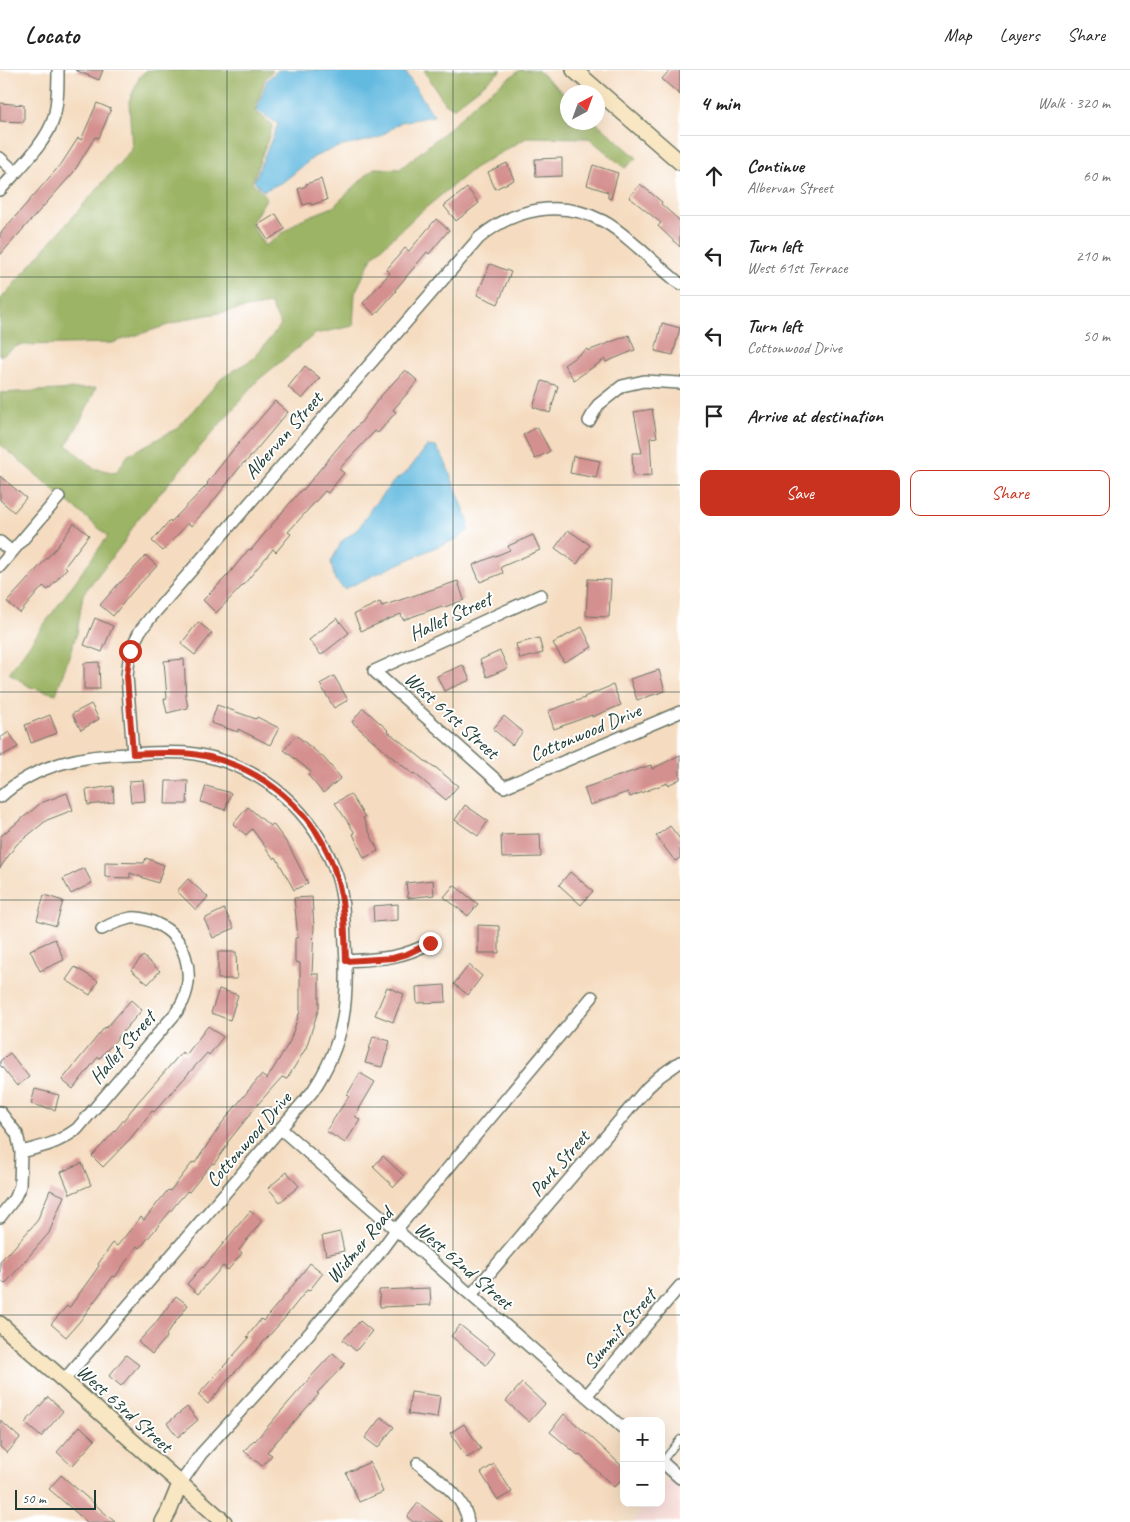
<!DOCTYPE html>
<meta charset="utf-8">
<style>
body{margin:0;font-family:Caveat,sans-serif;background:#f6f6f6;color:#222}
.controls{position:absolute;right:15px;bottom:15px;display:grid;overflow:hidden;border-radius:10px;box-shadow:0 5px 20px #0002}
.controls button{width:45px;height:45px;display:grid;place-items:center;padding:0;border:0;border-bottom:1px solid #e0e0e0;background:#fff;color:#222;font:25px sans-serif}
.compass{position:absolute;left:560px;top:15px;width:45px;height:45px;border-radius:50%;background:#fff;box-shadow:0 5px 20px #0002;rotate:41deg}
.scale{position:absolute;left:15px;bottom:12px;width:81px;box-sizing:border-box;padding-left:5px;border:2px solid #1f3d34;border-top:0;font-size:14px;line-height:18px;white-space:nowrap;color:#1f3d34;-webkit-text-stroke:4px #fff;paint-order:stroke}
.stop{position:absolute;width:15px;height:15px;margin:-11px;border:4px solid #c8321e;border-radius:50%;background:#fff}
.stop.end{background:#c8321e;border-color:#fff;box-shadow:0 1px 5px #0008}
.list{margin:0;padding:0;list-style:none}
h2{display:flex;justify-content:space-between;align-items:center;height:65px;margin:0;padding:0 20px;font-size:21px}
h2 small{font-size:16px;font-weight:400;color:#767676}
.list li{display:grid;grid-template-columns:32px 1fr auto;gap:15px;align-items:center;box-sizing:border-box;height:80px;padding:0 20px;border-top:1px solid #e0e0e0}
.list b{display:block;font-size:19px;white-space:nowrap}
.list p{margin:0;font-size:16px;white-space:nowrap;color:#767676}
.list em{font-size:16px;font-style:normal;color:#767676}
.actions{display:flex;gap:10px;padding:15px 20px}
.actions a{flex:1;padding:11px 0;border:1px solid #c8321e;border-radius:10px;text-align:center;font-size:18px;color:#c8321e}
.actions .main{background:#c8321e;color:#fff}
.icon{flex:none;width:28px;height:28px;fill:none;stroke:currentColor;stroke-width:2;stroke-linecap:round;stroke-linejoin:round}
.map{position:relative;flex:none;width:680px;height:1452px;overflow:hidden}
header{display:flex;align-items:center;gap:30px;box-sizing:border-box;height:70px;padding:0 25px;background:#fff;border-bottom:1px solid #e0e0e0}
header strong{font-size:24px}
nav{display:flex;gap:28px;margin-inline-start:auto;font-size:18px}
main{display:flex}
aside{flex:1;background:#fff}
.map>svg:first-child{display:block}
.built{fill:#f7d0cb}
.forest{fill:#9cb465;stroke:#5e784c}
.water{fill:#63bae0;stroke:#417c8a}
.building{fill:#d4908e}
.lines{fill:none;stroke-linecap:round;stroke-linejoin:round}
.lane-casing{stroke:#6a7565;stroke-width:8}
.street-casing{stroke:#6a7565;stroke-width:14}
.secondary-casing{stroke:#6a7565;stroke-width:18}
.lane{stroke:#fff;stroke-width:5.5}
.street{stroke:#fff;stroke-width:11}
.secondary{stroke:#f9e7c3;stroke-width:15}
.route{stroke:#c8321e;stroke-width:6}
.grid{fill:none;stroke:#1f3d34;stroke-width:1;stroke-opacity:0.55}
.labels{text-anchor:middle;stroke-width:4;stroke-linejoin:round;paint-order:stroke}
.street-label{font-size:20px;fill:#1f3d34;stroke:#fff}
</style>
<header>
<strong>Locato</strong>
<nav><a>Map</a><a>Layers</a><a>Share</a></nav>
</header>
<main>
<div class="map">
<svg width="680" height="1452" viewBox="0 0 680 1452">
<rect width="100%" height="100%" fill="#fff"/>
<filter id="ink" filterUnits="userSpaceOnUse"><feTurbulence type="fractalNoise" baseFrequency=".02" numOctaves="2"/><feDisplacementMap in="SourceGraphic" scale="10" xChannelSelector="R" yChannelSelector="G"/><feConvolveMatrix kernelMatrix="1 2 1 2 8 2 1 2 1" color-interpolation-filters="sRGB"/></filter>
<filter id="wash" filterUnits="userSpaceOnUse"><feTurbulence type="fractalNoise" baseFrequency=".0096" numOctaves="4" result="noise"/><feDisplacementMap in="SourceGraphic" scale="20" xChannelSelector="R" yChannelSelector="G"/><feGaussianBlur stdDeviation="1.12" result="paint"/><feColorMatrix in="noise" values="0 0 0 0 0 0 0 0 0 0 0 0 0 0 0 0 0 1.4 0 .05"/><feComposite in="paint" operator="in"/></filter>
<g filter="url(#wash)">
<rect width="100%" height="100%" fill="#f5dcc0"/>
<path class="built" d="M671,1409L680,1417V1452H633L650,1433H661V1420Z"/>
<path class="forest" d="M147,0H273L265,9L255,41L273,55L252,112L267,127L251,154L265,176L300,150L333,137L374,98L400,99L452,56L478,30L520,0H537L567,26L568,52L597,53L637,88L625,98L589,68L528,67L474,98L417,145L372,187L355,223L353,256L315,264L258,310L137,450L124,472L83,524L77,563L56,624L30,617L9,603L108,466L0,374V323L96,318L83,346L67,375L93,398L116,403L128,385L176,359L222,308L254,288L281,255L270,234L190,248L112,273L19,275L0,286V230L132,79L129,31L140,6Z
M424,0H502L453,38L444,32Z"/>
<path class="water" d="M278,0H404L434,46L401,52L378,68L335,78L314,87L283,112L263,121L254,111L278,54L257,40L267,10Z
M427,376L436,377L444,389L469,452L468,461L457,469L436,477L344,519L335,510L331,492L342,471L359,458L372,437L394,411L408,401Z"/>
<g id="blocks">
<path class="building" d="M75,0H103L99,10Z
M670,0H680V25L662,9Z
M0,33L24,35V52L0,51Z
M97,33L111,39L99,68L95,67L73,103L0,185V164L62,93L78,68L81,70Z
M562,88V106L536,107L535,89Z
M507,93L514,110L495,119L488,102Z
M593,95L618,103L611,129L608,128V122L587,115Z
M321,109L327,130L311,135V133L303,135L298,119L306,116V114Z
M640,114L662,132L661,134L680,151V177L658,156L661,153L629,127Z
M467,118L479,133L456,151L444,136Z
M276,144L285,159L268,170L258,155Z
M436,149L449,160L429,184L427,182L395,220L396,221L375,245L363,233L390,203L386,200L405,178L409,181Z
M490,194L511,202L498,234L477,225Z
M662,253L680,258L673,285L655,281Z
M629,265L635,280L606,292L605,289L574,310L564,295L587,279L588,281Z
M305,296L320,308L302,329L288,317Z
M405,300L418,311L393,340L396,342L378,363L375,361L339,399L344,403L328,423L325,421L288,462L291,464L276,482L273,479L245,513L216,543L203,530L228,505L249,479L251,480L284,440L302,419L303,420L340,375L362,351L379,328Z
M542,311L558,316L550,343L533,337Z
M275,331L288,342L245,393L244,392L211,434L191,456L188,453L163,481L152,471L170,450L171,452L208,414L207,413L232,381Z
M652,339L657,367L650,368L652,405L633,406L632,383H642L634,342Z
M537,357L550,381L535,389L523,365Z
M573,386L600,391L596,408L570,403Z
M0,406L26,428L14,442L0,430Z
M74,453L89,465L65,496L67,498L48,520L43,516L20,543L7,532L57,477Z
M568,460L590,475L577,494L555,478Z
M533,465L540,480L501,497L503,503L480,512L473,495L510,480L508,476Z
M146,486L157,496L132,522L113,546L100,535L120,512V513Z
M588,509L611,510L609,547L586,546Z
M458,511L464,530L442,538V536L403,550L401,544L361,561L354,544L380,532L382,536Z
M95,548L113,556L102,582L84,575Z
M337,548L349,563L321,585L309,570Z
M198,552L212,563L195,585L181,574Z
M582,557L592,577L564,592L553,573Z
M539,568L543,583L520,589L516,574Z
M500,581L508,598L487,607L480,590Z
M184,589L186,627L188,638L167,643L164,629L167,628L164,591Z
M99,592L100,619H84V593Z
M463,595L470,610L444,621L437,606Z
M659,600L665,621L637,630L630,609Z
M334,606L348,630L334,638L320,614Z
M613,615L621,635L592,647V645L554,659L548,641L585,628L584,627Z
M91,634L99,649L81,660L72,644Z
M217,635L256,649L257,647L279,658L270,675L238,659V662L211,653Z
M363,638L388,660L387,661L434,698L435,697L458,716L446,730L414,703L413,704L388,684L352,652Z
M50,645L57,663L31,673L25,655Z
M504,646L523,662L512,675L493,659Z
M9,662L18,677L0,687V668Z
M296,665L324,688L341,708L323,723L308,705L311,702L284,680Z
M680,685V709L668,715L667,713L630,727L628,722L590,735L584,718L651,695L652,699Z
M143,710L145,731L131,732L129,711Z
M166,711H188L187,734H165Z
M113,716L114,732L88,735L86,720Z
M206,716L231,723L225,740L201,732Z
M67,723L73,740L47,750L16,775L0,798V768L2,765L41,733Z
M350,724L365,747L363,748L378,781L364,788L353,764L355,763L335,733Z
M465,735L488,751L478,766L455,750Z
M248,737L270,756L273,754L289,776L308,813L294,820L276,787L274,789L252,759L246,765L233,754Z
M670,756L680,769V788L675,791L656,766Z
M540,764L541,787L502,788L501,765Z
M146,788L164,795L158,813L130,803V808L105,807V792L144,793Z
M84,798L92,813L71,824L63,809Z
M570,802L593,821L581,835L559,815Z
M188,809L208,827L196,840L177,821Z
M433,810L434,825L408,828L406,813Z
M454,815L478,834L468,846L444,827Z
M44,825L63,831L56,856L37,850Z
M312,827L314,857L312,904H319V938L306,978L287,1009L282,1007L259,1033L227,1073L228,1074L214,1094L212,1093L189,1122L187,1121L140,1178L137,1176L115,1207L113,1206L80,1251L66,1267L51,1254L67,1236L69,1238L99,1196L98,1194L113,1173L117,1176L141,1147L144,1150L168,1120L170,1121L193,1092L195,1093L222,1053L261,1005L267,1009L290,971L300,941V893L295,892V868H298L294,828Z
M398,834V850L374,852L373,836Z
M224,839L234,858L213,868L204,849Z
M478,855L499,856V883H478Z
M55,869L64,890L40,901L30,880Z
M218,882H236L237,909H218Z
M143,886L160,901L148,914L131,900Z
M469,895L482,906L468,925L454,914Z
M75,897L98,911L90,925L66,910Z
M445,915L446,932L417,933L416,917Z
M387,917L404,924L393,952L375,945Z
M219,919L238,925L230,950L211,943Z
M131,930L142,940L100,988L98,987L73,1019L62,1010L105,957L106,958Z
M208,956L223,967L209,985L207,983L154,1042L152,1041L130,1069L103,1097L92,1086L114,1062L138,1032L182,982L186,985Z
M373,966L390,971L382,997L365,993Z
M10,983L29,1007L17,1016L0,995V991Z
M360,1003L375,1012L355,1046L360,1050L345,1073L326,1061L349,1026L347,1025Z
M35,1019L59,1025L55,1040L31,1034Z
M383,1086L404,1106L394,1117L373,1097Z
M82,1093L91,1115L70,1124L61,1102Z
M287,1102L299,1116L280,1132L268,1118Z
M50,1120L64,1126L49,1163L5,1214L0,1210V1192L8,1182L9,1183L37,1151Z
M250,1141L262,1151L239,1180L242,1183L228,1200L223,1196L198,1224L187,1214L202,1197L203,1198Z
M340,1162L344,1181L326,1185L322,1166Z
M310,1193L323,1203L309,1221L307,1220L283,1250L259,1277L232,1305L208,1334L198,1325L249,1268L247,1267L261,1249L263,1251L287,1223Z
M430,1218L431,1235L380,1237L379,1220Z
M176,1226L188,1235L166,1265L167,1267L152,1284L138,1272L154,1255Z
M360,1251L372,1261L356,1281L343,1270Z
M460,1255L495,1283L486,1295L451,1266Z
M333,1283L345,1294L317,1323L319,1324L267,1382L272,1385L262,1396L244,1381L254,1370L255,1371L316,1301Z
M126,1285L139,1295L121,1316L109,1306Z
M522,1313L545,1334L529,1352L506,1331Z
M411,1322L440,1326L437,1348L408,1344Z
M48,1327L63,1341L41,1367L25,1353Z
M187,1337L198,1350L178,1367L167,1353Z
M564,1344L592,1368L624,1398V1407L614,1417L579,1384L578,1385L550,1362Z
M381,1347L394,1357L378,1378L365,1368Z
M0,1350L20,1368L7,1383L0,1377Z
M464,1354L481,1379L467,1388L450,1363Z
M80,1356L95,1370L72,1396L57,1382Z
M370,1392L383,1422L359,1432L346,1403Z
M494,1394L512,1422L498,1430L481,1403Z
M61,1405L115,1452H87L49,1419Z
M418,1433L443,1452H413L407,1447Z"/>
</g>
</g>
<g filter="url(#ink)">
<use href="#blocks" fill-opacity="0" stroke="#6a7565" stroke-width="1"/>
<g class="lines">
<defs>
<path id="lane" d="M662,1392L680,1369"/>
<path id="street" d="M0,88L15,102
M0,120C17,101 48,71 54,47C58,32 58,16 58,0
M589,351L598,335L622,316L644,311L680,313
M0,472L12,482
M0,496L59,427
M541,525L374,601L504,717L680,642
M133,684L127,606L130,581L140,561L151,547L479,168C514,138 561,129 603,151C617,158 628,169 640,179C653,191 667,203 680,214
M0,727C36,694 83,685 130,684C151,683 173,681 195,684C262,695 315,742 337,806C344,828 344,851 345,874C349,932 345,973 312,1022L64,1310
M346,891C380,889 400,889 430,873
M0,1042L17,1064L21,1082L20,1116L14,1129L0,1147
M281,1059L624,1359
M21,1082C45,1076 56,1074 77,1059L175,944C178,940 181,935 183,931C195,903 186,867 157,854C149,850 140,847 131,848C121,850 111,854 102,859
M471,1225L647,1018L660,1006L680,992
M586,1326L680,1216
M661,1391L680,1408
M418,1393C436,1408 466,1427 468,1452
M180,1414L201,1384L265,1314L376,1187L396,1160L592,927"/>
<path id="secondary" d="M574,0L680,92
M0,1254L224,1452
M163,1452L169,1441L180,1414"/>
</defs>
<use href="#lane" class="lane-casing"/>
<use href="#street" class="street-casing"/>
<use href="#secondary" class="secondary-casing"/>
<use href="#lane" class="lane"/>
<use href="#street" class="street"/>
<use href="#secondary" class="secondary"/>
</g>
</g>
<g class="lines" filter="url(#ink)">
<path class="route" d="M130,581L127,606L133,684C153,683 173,682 193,684C260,693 319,743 337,808C345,835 345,864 346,891L393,888L407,884L430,873"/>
</g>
<path class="grid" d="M227,0V1452M453,0V1452M0,207H680M0,415H680M0,622H680M0,830H680M0,1037H680M0,1245H680"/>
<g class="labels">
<g class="street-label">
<text transform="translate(283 365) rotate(-49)" y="7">Albervan Street</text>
<text transform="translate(450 546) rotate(-25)" y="7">Hallet Street</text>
<text transform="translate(452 645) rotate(42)" y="7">West 61st Street</text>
<text transform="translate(585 662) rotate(-23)" y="7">Cottonwood Drive</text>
<text transform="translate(122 977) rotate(-49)" y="7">Hallet Street</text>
<text transform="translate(248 1069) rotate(-49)" y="7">Cottonwood Drive</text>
<text transform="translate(559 1093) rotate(-49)" y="7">Park Street</text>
<text transform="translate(359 1175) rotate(-50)" y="7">Widmer Road</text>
<text transform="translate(464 1195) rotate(41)" y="7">West 62nd Street</text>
<text transform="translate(619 1259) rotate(-49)" y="7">Summit Street</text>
<text transform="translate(125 1338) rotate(42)" y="7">West 63rd Street</text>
</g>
</g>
</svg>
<div class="controls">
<button>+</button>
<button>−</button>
</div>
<svg class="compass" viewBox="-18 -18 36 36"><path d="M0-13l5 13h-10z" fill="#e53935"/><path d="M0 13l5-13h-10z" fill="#767676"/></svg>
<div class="scale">50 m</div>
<div class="stop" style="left:130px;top:581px"></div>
<div class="stop end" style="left:430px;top:873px"></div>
</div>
<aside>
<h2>4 min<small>Walk · 320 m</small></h2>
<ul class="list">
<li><svg class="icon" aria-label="ahead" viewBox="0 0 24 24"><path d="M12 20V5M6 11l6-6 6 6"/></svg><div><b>Continue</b><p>Albervan Street</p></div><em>60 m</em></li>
<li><svg class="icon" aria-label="left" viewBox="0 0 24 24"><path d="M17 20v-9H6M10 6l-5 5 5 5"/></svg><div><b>Turn left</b><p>West 61st Terrace</p></div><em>210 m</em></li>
<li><svg class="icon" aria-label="left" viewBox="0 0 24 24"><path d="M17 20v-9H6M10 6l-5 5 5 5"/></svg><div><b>Turn left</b><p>Cottonwood Drive</p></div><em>50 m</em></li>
<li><svg class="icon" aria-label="arrive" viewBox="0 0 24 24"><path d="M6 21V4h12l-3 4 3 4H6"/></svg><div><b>Arrive at destination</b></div></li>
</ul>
<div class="actions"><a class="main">Save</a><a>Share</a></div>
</aside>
</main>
